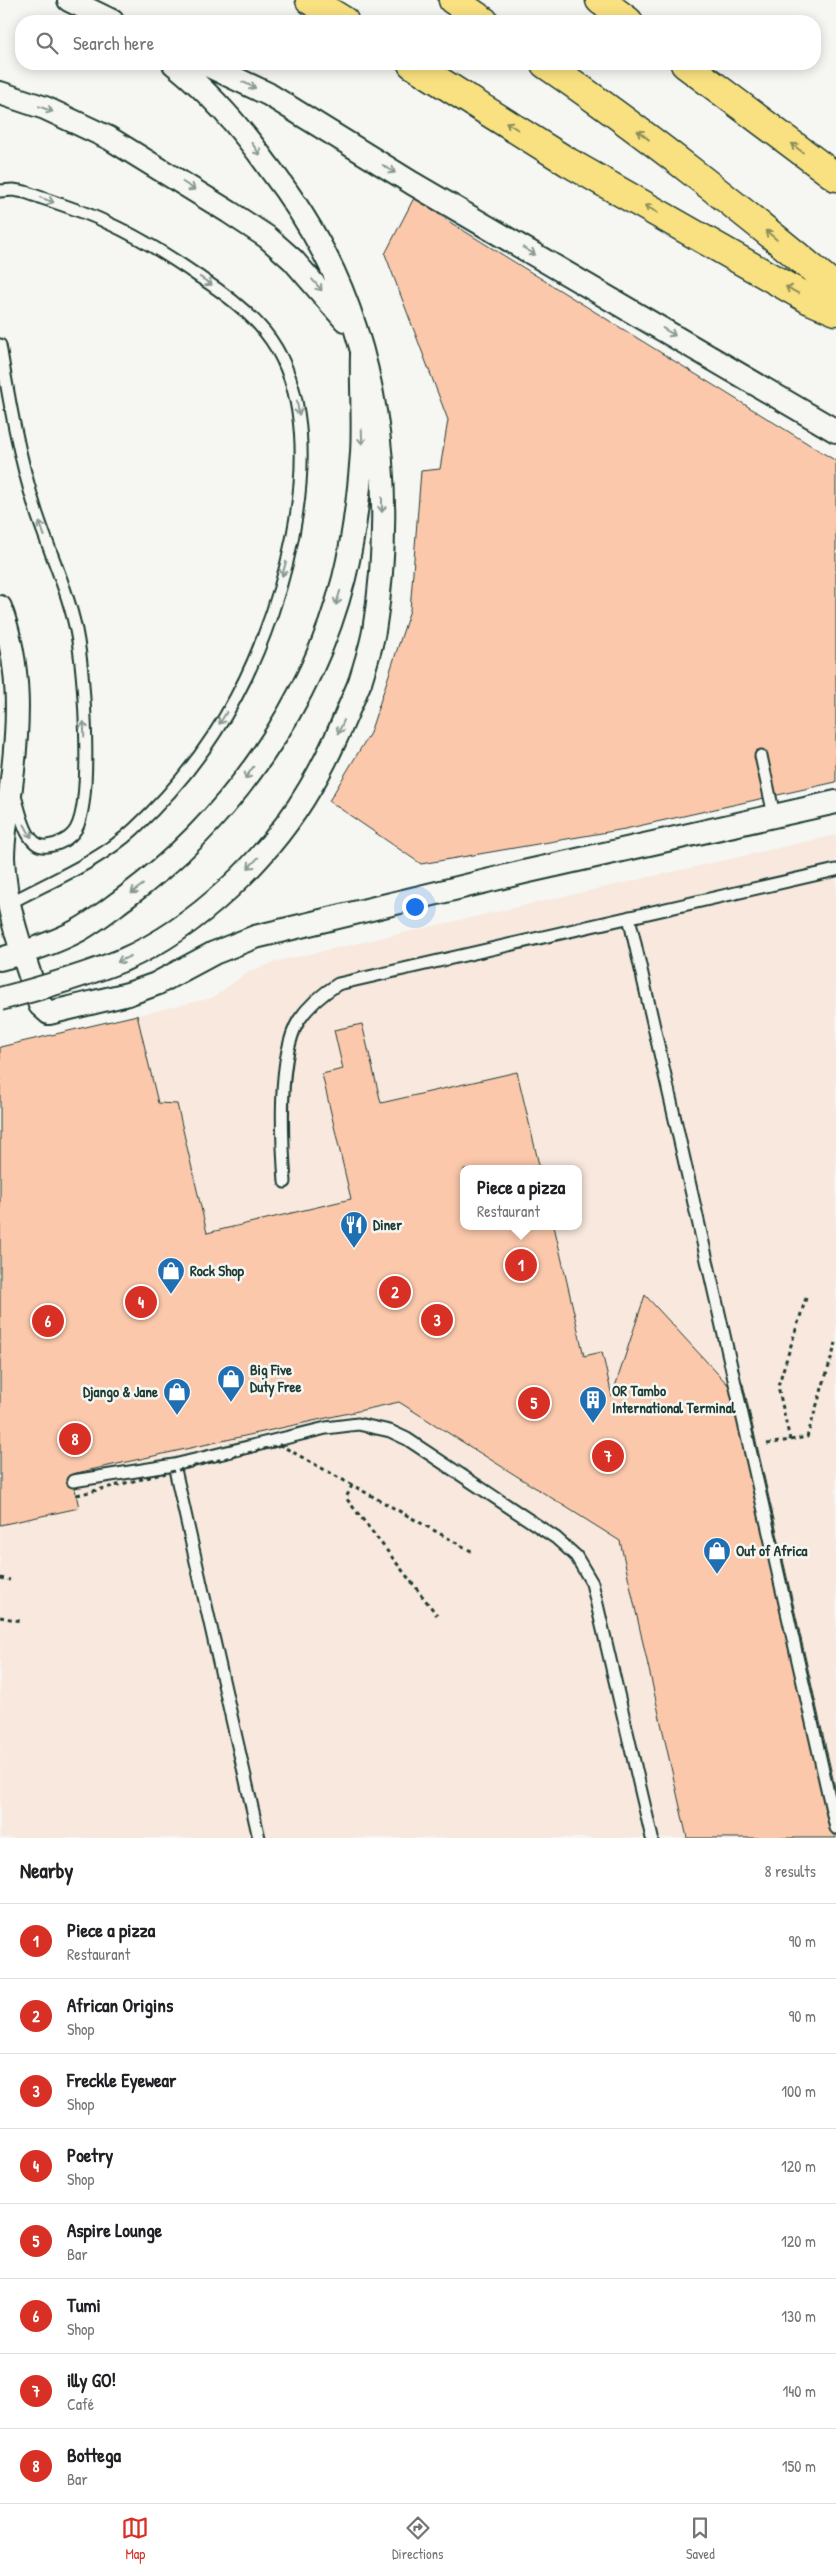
<!DOCTYPE html>
<meta charset="utf-8">
<style>
body{margin:0;font-family:"Patrick Hand",sans-serif;background:#f6f6f6;color:#202124}
.you{position:absolute;left:414px;top:906px;width:18px;height:18px;margin:-12px;border:4px solid #fff;border-radius:50%;background:#1a73e8;box-shadow:0 0 0 8px #1a73e833}
.badge{display:grid;place-items:center;width:32px;height:32px;border-radius:50%;background:#d93025;color:#fff;font-size:16px;font-weight:700}
.pin{position:absolute;translate:-50% -50%;border:2px solid #fff;box-shadow:0 1px 5px #0006}
.popup{position:absolute;left:460px;top:1165px;width:122px;height:65px;box-sizing:border-box;display:grid;place-content:center;border-radius:10px;background:#fff;filter:drop-shadow(0 1px 4px #0005);font-size:16px;white-space:nowrap;color:#757577}
.popup b{font-size:19px;color:#202124}
.popup::after{content:'';position:absolute;left:50%;top:100%;margin-left:-10px;border:10px solid transparent;border-top-color:#fff}
.list{margin:0;padding:0;list-style:none}
h2{display:flex;justify-content:space-between;align-items:center;height:65px;margin:0;padding:0 20px;font-size:21px}
h2 small{font-size:16px;font-weight:400;color:#757577}
.list li{display:grid;grid-template-columns:32px 1fr auto;gap:15px;align-items:center;box-sizing:border-box;height:75px;padding:0 20px;border-top:1px solid #e0e0e0}
.list b{display:block;font-size:19px;white-space:nowrap}
.list p{margin:0;font-size:16px;white-space:nowrap;color:#757577}
.list em{font-size:16px;font-style:normal;color:#757577}
.icon{flex:none;width:28px;height:28px;fill:none;stroke:currentColor;stroke-width:2;stroke-linecap:round;stroke-linejoin:round}
.map{position:relative;flex:none;width:836px;height:1838px;overflow:hidden}
.search{position:absolute;background:#fff;box-shadow:0 2px 12px #0003;left:15px;right:15px;top:15px;height:55px;display:flex;align-items:center;gap:12px;box-sizing:border-box;padding:0 18px;border-radius:20px;color:#757577;font-size:19px}
.sheet{height:665px;background:#fff}
nav{display:flex;justify-content:space-around;align-items:center;box-sizing:border-box;height:70px;border-top:1px solid #e0e0e0;background:#fff;font-size:14px;color:#757577}
nav a{display:grid;justify-items:center;gap:2px}
nav .on{color:#d93025}
.map>svg:first-child{display:block}
.built{fill:#f8e8dd;fill-rule:evenodd}
.building{fill:#fbc8ab;stroke:#1f3d34}
.lines{fill:none;stroke-linecap:round;stroke-linejoin:round}
.lane-casing{stroke:#1f3d34;stroke-width:15}
.street-casing{stroke:#1f3d34;stroke-width:26}
.highway-casing{stroke:#1f3d34;stroke-width:31}
.path{stroke:#1f3d34;stroke-width:3;stroke-dasharray:4 4;stroke-linecap:butt}
.lane{stroke:#f6f6f2;stroke-width:11}
.street{stroke:#f6f6f2;stroke-width:22}
.highway{stroke:#f9e181;stroke-width:28}
.street-bridge-casing{stroke:#1f3d34;stroke-width:26;stroke-linecap:butt}
.path-bridge{stroke:#1f3d34;stroke-width:3;stroke-dasharray:4 4;stroke-linecap:butt}
.street-bridge{stroke:#f6f6f2;stroke-width:22}
.oneway{stroke:#8a9a93}
.oneway2{stroke:#8c8f5a}
.labels{text-anchor:middle;stroke-width:5;stroke-linejoin:round;paint-order:stroke}
.poi-label{font-size:15px;font-weight:bold;fill:#1f3d34;stroke:#f6f6f2;text-anchor:start}
</style>
<div class="map">
<svg width="836" height="1838" viewBox="0 0 836 1838">
<rect width="100%" height="100%" fill="#f6f6f2"/>
<filter id="ink" filterUnits="userSpaceOnUse"><feTurbulence type="fractalNoise" baseFrequency=".02" numOctaves="2"/><feDisplacementMap in="SourceGraphic" scale="10" xChannelSelector="R" yChannelSelector="G"/><feConvolveMatrix kernelMatrix="1 2 1 2 8 2 1 2 1" color-interpolation-filters="sRGB"/></filter>
<g filter="url(#ink)">
<path class="built" d="M836,835V1838H0V1047L212,998L250,971L279,961ZM464,1169H578V1226H464Z"/>
<path class="building" d="M415,196L448,221L836,461V782L625,829L421,864L329,801L370,733L410,610L421,471L440,469L448,420L385,254Z
M137,1015L158,1103L177,1104L207,1233L351,1199L322,1074L343,1069L334,1030L362,1024L381,1103L517,1072L540,1169H464V1226H554L584,1356L602,1352L612,1396L645,1295L730,1387L743,1384L836,1792V1838H687L620,1541L399,1402L72,1474L79,1508L0,1525V1047Z"/>
<g class="lines">
<defs>
<path id="lane" d="M0,191L13,190L25,192C52,202 82,210 108,223C141,238 171,257 201,278C224,293 247,310 265,332C338,422 286,604 236,697C210,746 175,791 134,829C99,862 50,881 8,904
M0,345C9,401 19,457 36,511C50,554 71,597 78,641C84,679 93,799 76,829C70,839 58,845 47,846C26,849 20,811 15,796
M761,756L774,815
M629,917L836,1828
M285,1182C282,1140 277,1056 299,1020C309,1005 322,994 338,984L836,870
M174,1465L259,1838
M73,1481L174,1465L326,1428L358,1424L390,1431L407,1439L556,1538L576,1556L592,1583L652,1838"/>
<path id="street" d="M69,0L112,21
M174,64C210,93 241,128 268,166C297,204 323,245 341,289C385,396 392,519 374,631C371,648 365,665 360,682
M205,64L268,94L412,183L836,431
M0,93L45,108L109,138L229,212L267,237L293,260L345,320
M0,607C22,667 19,725 11,787C8,810 3,835 3,858C5,909 24,957 40,1005L49,1013L128,994L156,984L214,953L255,937L524,872L836,802
M0,959C26,952 55,943 79,930C95,921 111,908 126,897C230,820 312,704 344,578C354,538 359,494 362,453C364,420 361,387 362,354"/>
<path id="highway" d="M310,0L344,21
M453,0L484,21
M600,0L628,21
M412,64L568,162L810,300L836,311
M545,64C646,133 742,210 836,288
M685,64L836,177"/>
</defs>
<use href="#lane" class="lane-casing"/>
<use href="#street" class="street-casing"/>
<use href="#highway" class="highway-casing"/>
<path class="path" d="M790,1440L778,1386L806,1298
M767,1444L807,1437L836,1343
M352,1485L346,1498L437,1615
M0,1578L10,1580
M0,1617L20,1621"/>
<use href="#lane" class="lane"/>
<use href="#street" class="street"/>
<use href="#highway" class="highway"/>
<defs>
<path id="street-bridge" d="M0,999C42,988 83,976 123,960C197,928 270,857 310,788C330,755 345,718 360,682"/>
</defs>
<use href="#street-bridge" class="street-bridge-casing"/>
<path class="path-bridge" d="M77,1495L280,1445L473,1552"/>
<use href="#street-bridge" class="street-bridge"/>
</g>
<defs><path id="oneway-shaft" d="M-6 0H5M1.5-3L5.5 0L1.5 3" fill="none" stroke-width="1.6" stroke-linecap="round" stroke-linejoin="round" transform="scale(1.25)"/></defs>
<g class="oneway">
<use href="#oneway-shaft" transform="translate(249 85) rotate(26)"/>
<use href="#oneway-shaft" transform="translate(46 109) rotate(21)"/>
<use href="#oneway-shaft" transform="translate(256 149) rotate(54)"/>
<use href="#oneway-shaft" transform="translate(389 169) rotate(32)"/>
<use href="#oneway-shaft" transform="translate(189 186) rotate(32)"/>
<use href="#oneway-shaft" transform="translate(47 200) rotate(20)"/>
<use href="#oneway-shaft" transform="translate(529 251) rotate(30)"/>
<use href="#oneway-shaft" transform="translate(206 281) rotate(34)"/>
<use href="#oneway-shaft" transform="translate(317 285) rotate(49)"/>
<use href="#oneway-shaft" transform="translate(669 332) rotate(31)"/>
<use href="#oneway-shaft" transform="translate(298 408) rotate(81)"/>
<use href="#oneway-shaft" transform="translate(362 437) rotate(88)"/>
<use href="#oneway-shaft" transform="translate(382 505) rotate(90)"/>
<use href="#oneway-shaft" transform="translate(42 529) rotate(-110)"/>
<use href="#oneway-shaft" transform="translate(284 569) rotate(105)"/>
<use href="#oneway-shaft" transform="translate(338 598) rotate(107)"/>
<use href="#oneway-shaft" transform="translate(223 718) rotate(121)"/>
<use href="#oneway-shaft" transform="translate(341 727) rotate(114)"/>
<use href="#oneway-shaft" transform="translate(84 729) rotate(-92)"/>
<use href="#oneway-shaft" transform="translate(249 773) rotate(125)"/>
<use href="#oneway-shaft" transform="translate(28 831) rotate(61)"/>
<use href="#oneway-shaft" transform="translate(253 863) rotate(134)"/>
<use href="#oneway-shaft" transform="translate(137 889) rotate(143)"/>
<use href="#oneway-shaft" transform="translate(124 959) rotate(155)"/>
</g>
<g class="oneway2">
<use href="#oneway-shaft" transform="translate(512 126) rotate(-148)"/>
<use href="#oneway-shaft" transform="translate(643 135) rotate(-142)"/>
<use href="#oneway-shaft" transform="translate(797 148) rotate(-143)"/>
<use href="#oneway-shaft" transform="translate(651 209) rotate(-150)"/>
<use href="#oneway-shaft" transform="translate(771 235) rotate(-141)"/>
<use href="#oneway-shaft" transform="translate(792 290) rotate(-151)"/>
</g>
</g>
<defs>
<symbol id="restaurant-pin" viewBox="-11 -11 22 30"><path d="M0 17L-7.5 6A9.5 9.5 0 1 1 7.5 6Z" fill="#1f6fb2" stroke="#f6f6f2"/><path d="M-5-6h1v4h1v-4h1v4h1v-4h1v5L-1.5 .5V6h-2V.5L-5-1ZM5-6V6H3V1.5H1.5Q1.5-4 5-6Z" fill="#fff"/></symbol>
<symbol id="shop-pin" viewBox="-11 -11 22 30"><path d="M0 17L-7.5 6A9.5 9.5 0 1 1 7.5 6Z" fill="#1f6fb2" stroke="#f6f6f2"/><path d="M-5-2.5h2.3a2.7 3.5 0 0 1 5.4 0H5L5.5 6h-11ZM-1.5-2.5h3a1.5 2.3 0 0 0-3 0Z" fill="#fff"/></symbol>
<symbol id="building-pin" viewBox="-11 -11 22 30"><path d="M0 17L-7.5 6A9.5 9.5 0 1 1 7.5 6Z" fill="#1f6fb2" stroke="#f6f6f2"/><path d="M-4-6H4V6H1V3H-1V6H-4ZM-2.5-4.3h1.7v1.8h-1.7ZM.8-4.3h1.7v1.8H.8ZM-2.5-1h1.7V.8h-1.7ZM.8-1h1.7V.8H.8Z" fill="#fff"/></symbol>
</defs>
<g fill-rule="evenodd">
<use href="#restaurant-pin" x="338" y="1209" width="32" height="43"/>
<use href="#shop-pin" x="155" y="1255" width="32" height="43"/>
<use href="#shop-pin" x="215" y="1363" width="32" height="43"/>
<use href="#shop-pin" x="161" y="1376" width="32" height="43"/>
<use href="#building-pin" x="577" y="1384" width="32" height="43"/>
<use href="#shop-pin" x="701" y="1535" width="32" height="43"/>
</g>
<g class="labels">
<g class="poi-label">
<text x="373" y="1230">Diner</text>
<text x="190" y="1276">Rock Shop</text>
<text x="250" y="1375">Big Five<tspan x="250" dy="17">Duty Free</tspan></text>
<text x="612" y="1396">OR Tambo<tspan x="612" dy="17">International Terminal</tspan></text>
<text x="158" y="1397" text-anchor="end">Django &amp; Jane</text>
<text x="736" y="1556">Out of Africa</text>
</g>
</g>
</svg>
<div class="you"></div>
<div class="pin badge" style="left:521px;top:1265px">1</div>
<div class="popup"><b>Piece a pizza</b>Restaurant</div>
<div class="pin badge" style="left:395px;top:1292px">2</div>
<div class="pin badge" style="left:437px;top:1320px">3</div>
<div class="pin badge" style="left:141px;top:1302px">4</div>
<div class="pin badge" style="left:534px;top:1403px">5</div>
<div class="pin badge" style="left:48px;top:1321px">6</div>
<div class="pin badge" style="left:608px;top:1456px">7</div>
<div class="pin badge" style="left:75px;top:1439px">8</div>
<div class="search"><svg class="icon" aria-label="search" viewBox="0 0 24 24"><circle cx="10" cy="10" r="6"/><path d="M15 15l6 6"/></svg>Search here</div>
</div>
<section class="sheet">
<h2>Nearby<small>8 results</small></h2>
<ul class="list">
<li><span class="badge">1</span><div><b>Piece a pizza</b><p>Restaurant</p></div><em>90 m</em></li>
<li><span class="badge">2</span><div><b>African Origins</b><p>Shop</p></div><em>90 m</em></li>
<li><span class="badge">3</span><div><b>Freckle Eyewear</b><p>Shop</p></div><em>100 m</em></li>
<li><span class="badge">4</span><div><b>Poetry</b><p>Shop</p></div><em>120 m</em></li>
<li><span class="badge">5</span><div><b>Aspire Lounge</b><p>Bar</p></div><em>120 m</em></li>
<li><span class="badge">6</span><div><b>Tumi</b><p>Shop</p></div><em>130 m</em></li>
<li><span class="badge">7</span><div><b>illy GO!</b><p>Café</p></div><em>140 m</em></li>
<li><span class="badge">8</span><div><b>Bottega</b><p>Bar</p></div><em>150 m</em></li>
</ul>
</section>
<nav>
<a class="on"><svg class="icon" aria-label="map" viewBox="0 0 24 24"><path d="M3 6l6-2 6 2 6-2v14l-6 2-6-2-6 2zM9 4v14M15 6v14"/></svg>Map</a>
<a><svg class="icon" aria-label="directions" viewBox="0 0 24 24"><path d="M12 3l9 9-9 9-9-9zM9 14v-3h6M13 9l2 2-2 2"/></svg>Directions</a>
<a><svg class="icon" aria-label="saved" viewBox="0 0 24 24"><path d="M7 4h10v16l-5-4-5 4z"/></svg>Saved</a>
</nav>
